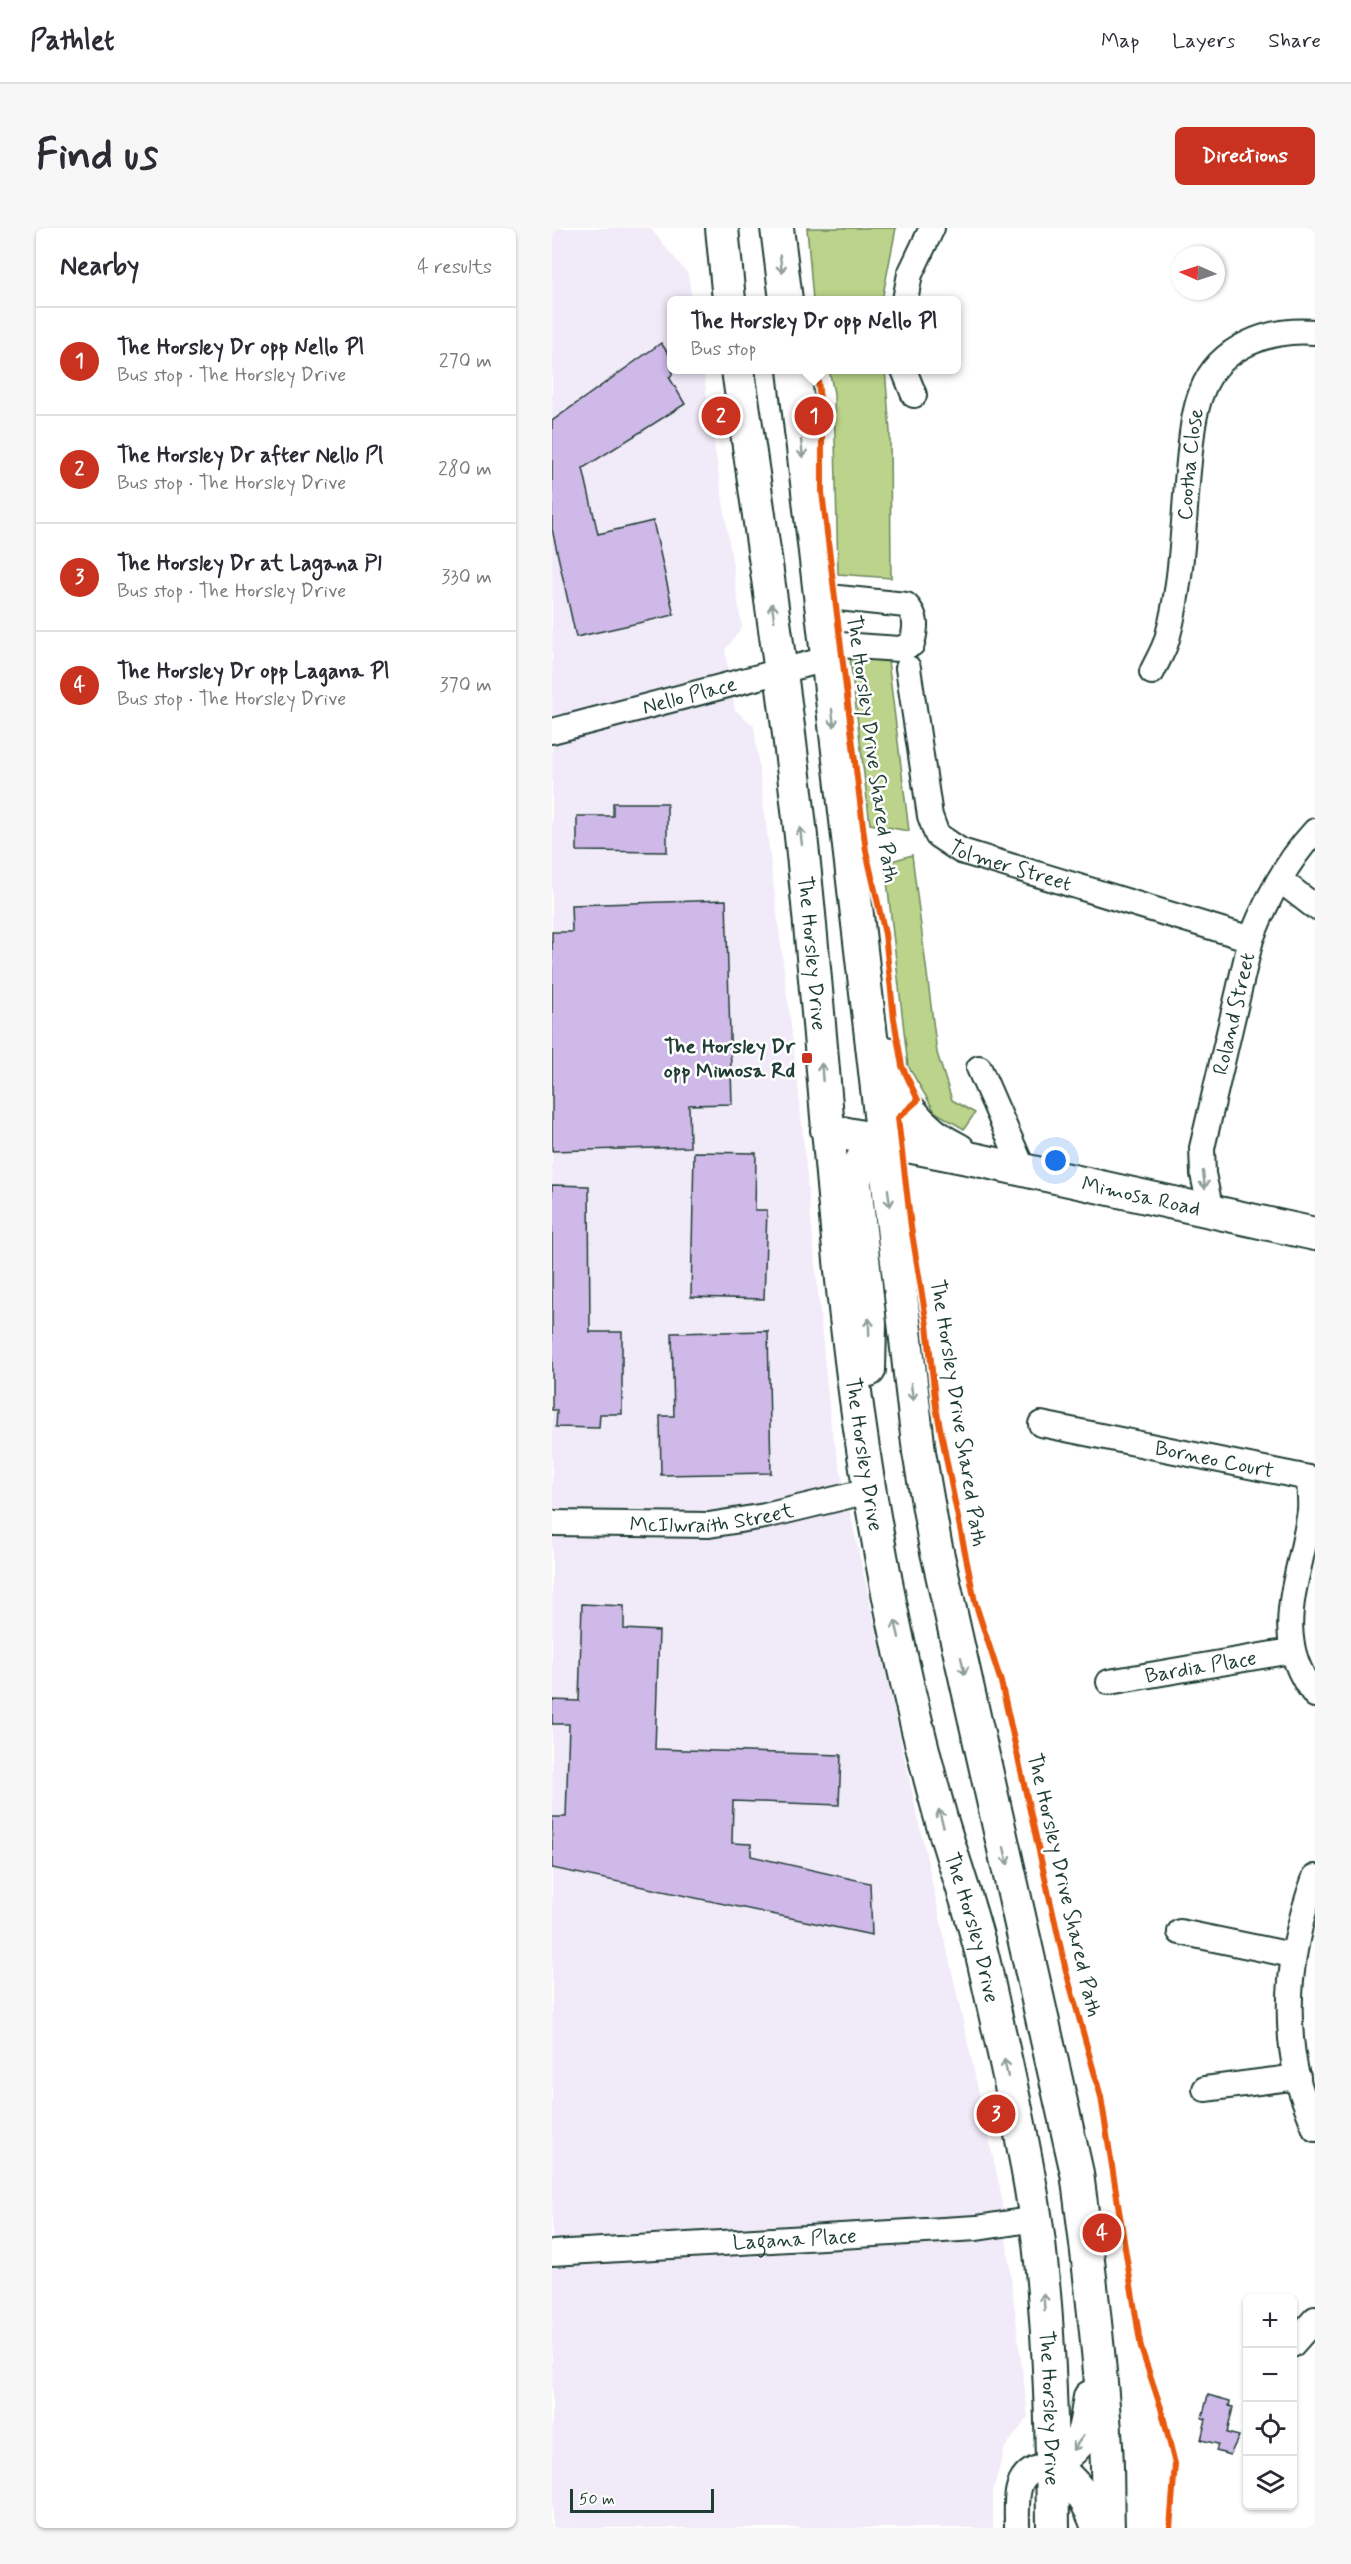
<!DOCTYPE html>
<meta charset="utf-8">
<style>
body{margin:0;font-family:Mynerve,sans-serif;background:#f7f7f7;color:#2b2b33}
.controls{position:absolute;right:18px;bottom:18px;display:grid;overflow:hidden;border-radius:9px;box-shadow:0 2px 4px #0004}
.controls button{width:54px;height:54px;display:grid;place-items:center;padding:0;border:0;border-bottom:2px solid #e1e1e2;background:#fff;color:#2b2b33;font:30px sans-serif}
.compass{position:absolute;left:619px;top:18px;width:54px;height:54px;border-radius:50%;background:#fff;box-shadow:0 2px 4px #0004;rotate:273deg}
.scale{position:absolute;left:18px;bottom:15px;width:144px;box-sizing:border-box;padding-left:6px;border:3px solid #1f3d34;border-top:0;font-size:16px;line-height:21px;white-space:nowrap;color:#1f3d34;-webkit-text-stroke:4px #fff;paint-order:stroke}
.you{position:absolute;left:504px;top:933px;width:21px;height:21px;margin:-15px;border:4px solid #fff;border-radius:50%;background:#1a73e8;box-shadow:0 0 0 9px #1a73e833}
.badge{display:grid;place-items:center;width:39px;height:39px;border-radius:50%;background:#c8321e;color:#fff;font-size:20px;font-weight:700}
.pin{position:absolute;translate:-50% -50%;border:3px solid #fff;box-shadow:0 2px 6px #0006}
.popup{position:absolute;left:115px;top:68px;width:294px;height:78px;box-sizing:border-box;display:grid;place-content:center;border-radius:9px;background:#fff;filter:drop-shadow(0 2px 4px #0005);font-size:20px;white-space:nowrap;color:#7c7c81}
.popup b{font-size:22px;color:#2b2b33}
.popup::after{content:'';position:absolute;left:50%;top:100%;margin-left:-12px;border:12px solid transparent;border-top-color:#fff}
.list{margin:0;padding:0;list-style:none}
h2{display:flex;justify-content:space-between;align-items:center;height:78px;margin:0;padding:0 24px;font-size:26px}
h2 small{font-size:20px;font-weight:400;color:#7c7c81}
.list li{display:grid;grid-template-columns:39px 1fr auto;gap:18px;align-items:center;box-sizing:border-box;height:108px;padding:0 24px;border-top:2px solid #e1e1e2}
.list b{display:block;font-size:22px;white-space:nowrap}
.list p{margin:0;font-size:20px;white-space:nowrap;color:#7c7c81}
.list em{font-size:20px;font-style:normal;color:#7c7c81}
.icon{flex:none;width:33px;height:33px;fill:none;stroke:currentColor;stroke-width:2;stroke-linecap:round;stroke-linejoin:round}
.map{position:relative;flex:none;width:763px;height:2300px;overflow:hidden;border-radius:9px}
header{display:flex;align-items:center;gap:36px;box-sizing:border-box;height:84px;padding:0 30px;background:#fff;border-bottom:2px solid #e1e1e2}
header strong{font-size:28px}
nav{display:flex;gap:33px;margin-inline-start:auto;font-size:21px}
.intro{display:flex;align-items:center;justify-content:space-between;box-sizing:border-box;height:144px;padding:0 36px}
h1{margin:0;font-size:42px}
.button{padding:15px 27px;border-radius:9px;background:#c8321e;color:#fff;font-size:21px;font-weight:700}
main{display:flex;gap:36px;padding:0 36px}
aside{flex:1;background:#fff;border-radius:9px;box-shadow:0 2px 4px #0004}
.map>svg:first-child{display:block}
.built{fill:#f1eaf8}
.green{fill:#bbd38a;stroke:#6d885f;stroke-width:1.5}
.building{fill:#cfb9e9;stroke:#1f3d34;stroke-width:1.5}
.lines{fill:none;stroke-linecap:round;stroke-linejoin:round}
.minor-casing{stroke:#1f3d34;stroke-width:28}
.major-casing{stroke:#1f3d34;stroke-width:36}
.minor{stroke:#fff;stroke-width:24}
.major{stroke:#fff;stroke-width:32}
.cycleway-casing{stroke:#fff;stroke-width:10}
.cycleway{stroke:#e8590c;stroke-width:6}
.oneway{stroke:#8f9e9a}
.poi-dot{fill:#c8321e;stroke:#fff;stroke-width:2}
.labels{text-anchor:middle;stroke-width:5;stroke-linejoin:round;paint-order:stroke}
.street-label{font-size:21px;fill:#1f3d34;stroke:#fff}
.poi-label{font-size:21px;font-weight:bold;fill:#1f3d34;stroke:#fff;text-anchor:end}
</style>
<header>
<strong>Pathlet</strong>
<nav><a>Map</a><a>Layers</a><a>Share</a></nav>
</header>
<div class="intro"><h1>Find us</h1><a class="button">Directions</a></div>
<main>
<aside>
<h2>Nearby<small>4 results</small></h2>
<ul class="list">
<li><span class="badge">1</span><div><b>The Horsley Dr opp Nello Pl</b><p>Bus stop · The Horsley Drive</p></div><em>270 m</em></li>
<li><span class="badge">2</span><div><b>The Horsley Dr after Nello Pl</b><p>Bus stop · The Horsley Drive</p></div><em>280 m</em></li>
<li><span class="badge">3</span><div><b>The Horsley Dr at Lagana Pl</b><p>Bus stop · The Horsley Drive</p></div><em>330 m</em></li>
<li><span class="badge">4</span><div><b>The Horsley Dr opp Lagana Pl</b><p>Bus stop · The Horsley Drive</p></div><em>370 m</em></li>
</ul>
</aside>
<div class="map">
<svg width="763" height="2300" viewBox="0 0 763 2300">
<rect width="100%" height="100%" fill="#fff"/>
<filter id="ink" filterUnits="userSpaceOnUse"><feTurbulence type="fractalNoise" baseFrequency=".0167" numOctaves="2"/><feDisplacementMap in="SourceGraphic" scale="12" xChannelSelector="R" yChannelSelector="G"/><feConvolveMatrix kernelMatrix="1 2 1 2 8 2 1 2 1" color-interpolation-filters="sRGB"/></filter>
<g filter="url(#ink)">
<path class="built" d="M0,0H98L136,46L140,72H119V142H151L190,399L173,422L183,482L202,498L246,856L279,1199L448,1960L476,2190L453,2219L441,2263V2300H0Z"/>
<path class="green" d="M255,0H344L330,72H261Z
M277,142H333L338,203L339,350L286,346L282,165Z
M298,430L336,433L357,603L318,596Z
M360,627L385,825L400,872L423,885L412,901L383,884L356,838L333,635Z"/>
<path class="building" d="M109,115L120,131V147L117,149L133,176L31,240L46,306L101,293L122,387L24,409L0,301V193Z
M61,575H115V624L25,623V588H61Z
M174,672L180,876L137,877L138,919L0,923V704H20L19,677Z
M142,924L204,925L203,982H215L212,1071L139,1069Z
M0,957L37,958L38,1104H70V1186H48L47,1200L4,1199L5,1182H0Z
M216,1103L219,1245L109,1247L108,1188H122L120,1105Z
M30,1376L72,1378V1401L107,1403L103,1521L289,1527L287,1577L181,1573L180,1615L199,1616V1628L318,1655L320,1707L0,1640V1589H14L17,1496H0V1472L27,1473Z
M656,2167L678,2173L677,2178L681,2179L675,2205L687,2208L678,2227L664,2223L666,2216L649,2212L654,2191L650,2190Z"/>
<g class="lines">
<defs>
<g id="minor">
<path d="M353,72L358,46L380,0"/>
<path d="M352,142L362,167"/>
<path d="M267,368L354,377C366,389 364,400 360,416L348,421L273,416"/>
<path id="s1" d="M356,440L378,588L385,607L409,623L699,711"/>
<path id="s2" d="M600,444C605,433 612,422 615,411C630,357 631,298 636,243C639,216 640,188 650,163C667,118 719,100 763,104"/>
<path id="s3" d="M0,503L275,431"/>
<path d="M728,652L763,679"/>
<path d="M427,840L471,941"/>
<path id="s4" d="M659,983L651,946L650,920L699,711C714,673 735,633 763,603"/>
<path id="s5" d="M489,1196L757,1250C757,1260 759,1272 758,1282C750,1349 715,1406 763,1467"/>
<path id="s6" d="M0,1295L157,1297L213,1288L317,1263"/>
<path id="s7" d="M557,1454L739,1423"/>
<path d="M763,1649C739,1714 730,1781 745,1849C749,1866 757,1884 763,1901"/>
<path d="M628,1704L740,1727"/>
<path d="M653,1861L746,1849"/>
<path id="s8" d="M0,2025L425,2000L483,1991"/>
<path d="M740,2117L763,2091"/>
<path d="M465,2300C465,2269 460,2241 500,2237"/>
</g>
<g id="major">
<path d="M170,0L177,72"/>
<path d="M225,0L234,72"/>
<path id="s9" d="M186,142C213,330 242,518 259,708C277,894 287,1080 318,1265C336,1373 359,1482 388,1587C402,1636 420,1684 432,1735C452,1827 475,1921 487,2015C498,2109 500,2205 501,2300"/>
<path d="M242,142L367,1224L383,1315L525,1945C537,2036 548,2126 554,2218C556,2245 555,2273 556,2300"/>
<path d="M334,825C339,868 369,904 407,922"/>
<path id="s10" d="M275,902L426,932L763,1006"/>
<path d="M317,1142L318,1096L303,955C306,934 313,923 331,912"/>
<path d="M538,2169C531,2209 536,2212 500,2237C524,2255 537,2272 546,2300"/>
</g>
</defs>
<use href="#minor" class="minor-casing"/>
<use href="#major" class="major-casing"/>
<use href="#minor" class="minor"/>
<use href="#major" class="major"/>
<defs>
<path id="cycleway" d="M265,142L270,193V264L314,623L333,706L342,791L350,838L366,872L346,890L359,999L375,1097L384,1179L403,1275L423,1374L449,1454L514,1743L549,1869L589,2120L609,2180L623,2236L618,2300"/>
</defs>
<use href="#cycleway" class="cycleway-casing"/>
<use href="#cycleway" class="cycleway"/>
</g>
<defs><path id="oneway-shaft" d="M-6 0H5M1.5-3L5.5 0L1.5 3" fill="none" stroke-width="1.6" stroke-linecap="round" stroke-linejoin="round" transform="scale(1.5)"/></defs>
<g class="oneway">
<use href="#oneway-shaft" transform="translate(229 36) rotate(83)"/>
<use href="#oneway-shaft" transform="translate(250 221) rotate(84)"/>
<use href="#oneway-shaft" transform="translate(221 384) rotate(-98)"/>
<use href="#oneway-shaft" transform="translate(281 490) rotate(83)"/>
<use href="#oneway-shaft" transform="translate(249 608) rotate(-96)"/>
<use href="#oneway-shaft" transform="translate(270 844) rotate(-94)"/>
<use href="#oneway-shaft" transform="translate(652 952) rotate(83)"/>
<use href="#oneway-shaft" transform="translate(337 970) rotate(83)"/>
<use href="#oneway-shaft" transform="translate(317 1099) rotate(-91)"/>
<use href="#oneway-shaft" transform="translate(360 1164) rotate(83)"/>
<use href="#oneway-shaft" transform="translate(345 1401) rotate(-103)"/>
<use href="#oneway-shaft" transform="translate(411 1438) rotate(77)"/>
<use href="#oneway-shaft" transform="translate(389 1590) rotate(-106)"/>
<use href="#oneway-shaft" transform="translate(454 1628) rotate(77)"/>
<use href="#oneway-shaft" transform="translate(454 1840) rotate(-102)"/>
<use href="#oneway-shaft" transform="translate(492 2074) rotate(-94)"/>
<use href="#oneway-shaft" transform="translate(526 2215) rotate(127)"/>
</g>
</g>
<rect class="poi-dot" x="249" y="824" width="12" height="12" rx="3"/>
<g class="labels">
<g class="street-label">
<text dy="7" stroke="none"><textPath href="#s2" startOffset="213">Cootha Close</textPath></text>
<text dy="7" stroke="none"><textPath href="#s3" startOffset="142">Nello Place</textPath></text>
<text transform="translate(321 521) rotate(82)" y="7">The Horsley Drive Shared Path</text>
<text dy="7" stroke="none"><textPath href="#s1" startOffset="250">Tolmer Street</textPath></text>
<text dy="7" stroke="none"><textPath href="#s9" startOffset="588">The Horsley Drive</textPath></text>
<text dy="7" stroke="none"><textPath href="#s4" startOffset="202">Roland Street</textPath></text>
<text dy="7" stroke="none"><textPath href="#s10" startOffset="321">Mimosa Road</textPath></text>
<text transform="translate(407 1185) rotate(81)" y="7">The Horsley Drive Shared Path</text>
<text dy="7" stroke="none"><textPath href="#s9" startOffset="1092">The Horsley Drive</textPath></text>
<text dy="7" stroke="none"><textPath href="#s5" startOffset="177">Borneo Court</textPath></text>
<text dy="7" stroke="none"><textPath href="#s6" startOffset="160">McIlwraith Street</textPath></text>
<text dy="7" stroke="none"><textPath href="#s7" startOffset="93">Bardia Place</textPath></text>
<text transform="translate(513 1657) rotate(77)" y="7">The Horsley Drive Shared Path</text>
<text dy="7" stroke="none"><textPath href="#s9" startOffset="1578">The Horsley Drive</textPath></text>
<text dy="7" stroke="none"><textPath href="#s8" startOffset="243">Lagana Place</textPath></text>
<text dy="7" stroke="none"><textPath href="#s9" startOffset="2066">The Horsley Drive</textPath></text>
</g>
<g class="poi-label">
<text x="243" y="825">The Horsley Dr<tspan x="243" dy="24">opp Mimosa Rd</tspan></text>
</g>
</g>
</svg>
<div class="controls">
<button>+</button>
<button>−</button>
<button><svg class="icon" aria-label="locate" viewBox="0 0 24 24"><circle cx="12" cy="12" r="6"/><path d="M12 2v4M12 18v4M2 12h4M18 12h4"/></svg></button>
<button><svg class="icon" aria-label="layers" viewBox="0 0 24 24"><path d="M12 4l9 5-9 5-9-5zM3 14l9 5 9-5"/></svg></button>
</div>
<svg class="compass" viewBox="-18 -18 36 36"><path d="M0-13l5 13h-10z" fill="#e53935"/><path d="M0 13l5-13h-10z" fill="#7c7c81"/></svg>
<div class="scale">50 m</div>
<div class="you"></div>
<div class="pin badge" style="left:262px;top:188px">1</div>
<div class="popup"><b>The Horsley Dr opp Nello Pl</b>Bus stop</div>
<div class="pin badge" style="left:169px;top:188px">2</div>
<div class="pin badge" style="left:444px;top:1886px">3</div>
<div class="pin badge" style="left:550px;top:2005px">4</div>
</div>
</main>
